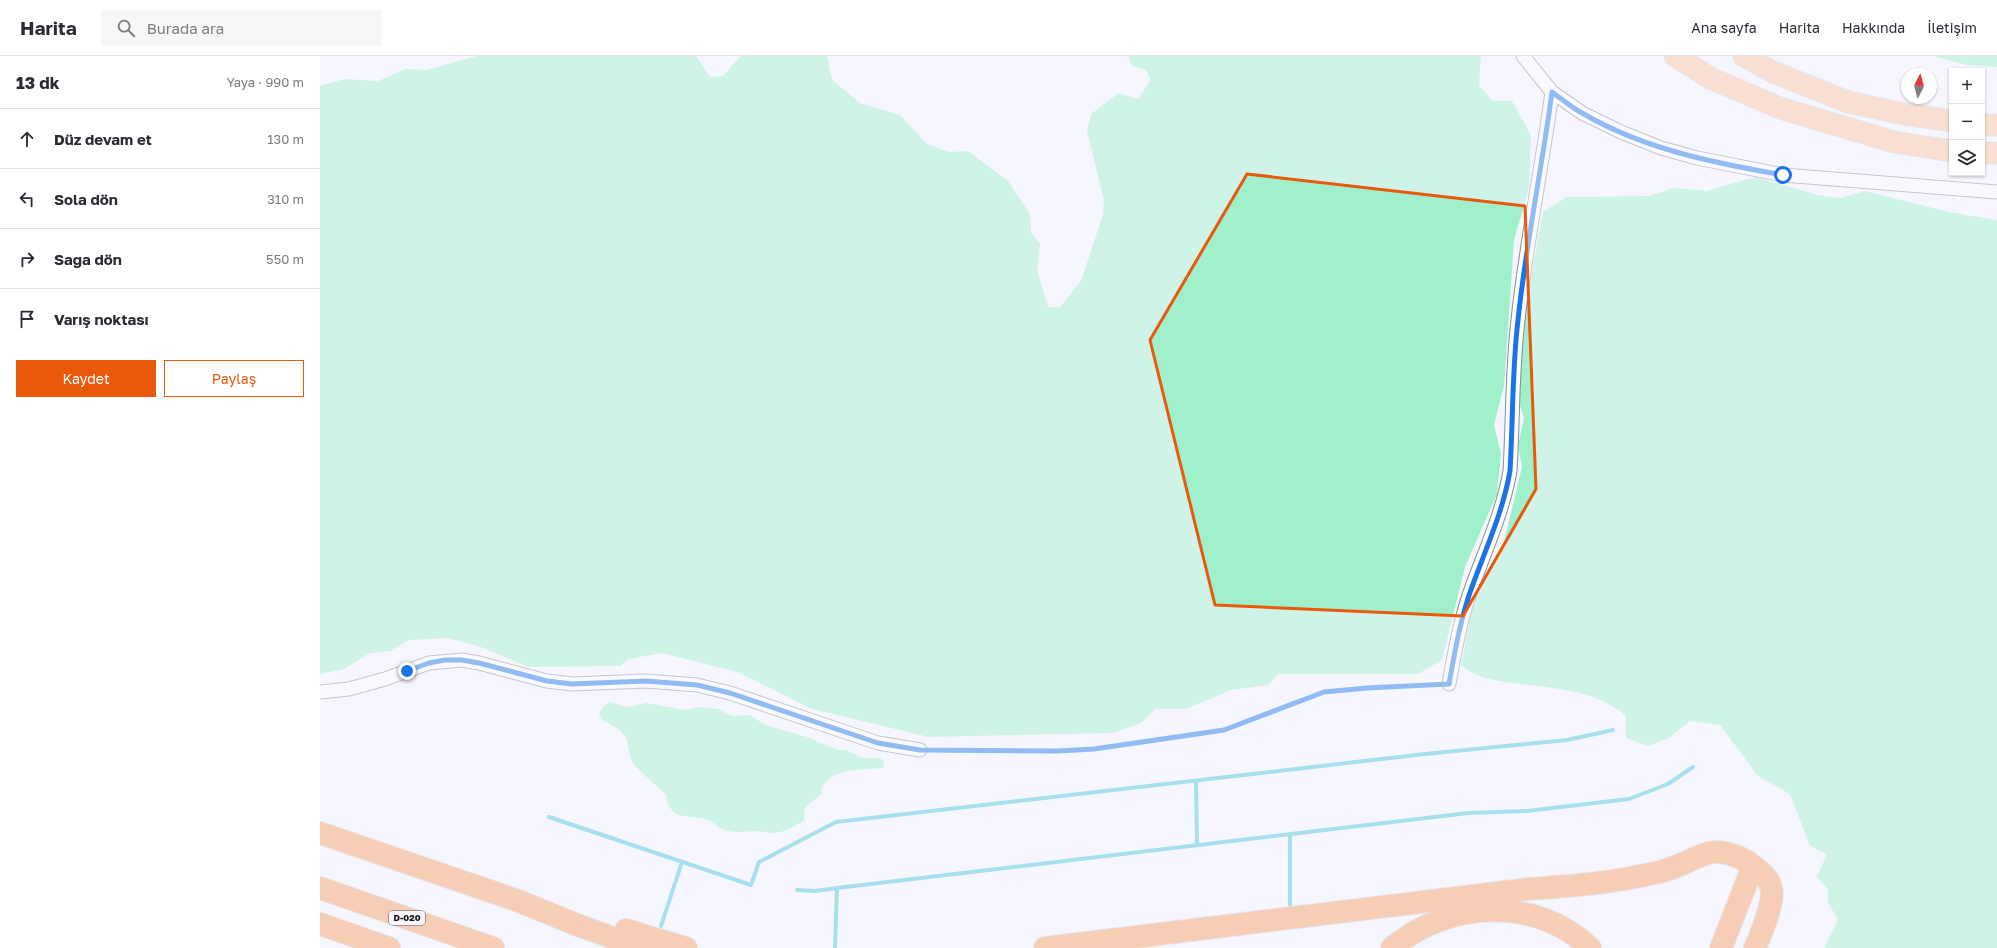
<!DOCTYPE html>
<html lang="tr">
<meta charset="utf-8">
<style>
body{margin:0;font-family:"Golos Text",sans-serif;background:#f7f7f7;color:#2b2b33}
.controls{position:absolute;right:12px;top:12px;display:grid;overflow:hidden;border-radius:0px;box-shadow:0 1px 3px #0004}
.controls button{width:36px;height:36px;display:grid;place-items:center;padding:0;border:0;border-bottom:1px solid #e1e1e2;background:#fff;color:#2b2b33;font:20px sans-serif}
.compass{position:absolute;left:1581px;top:12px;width:36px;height:36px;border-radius:50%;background:#fff;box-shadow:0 1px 3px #0004;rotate:6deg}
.stop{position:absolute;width:12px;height:12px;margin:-9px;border:3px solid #1a73e8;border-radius:50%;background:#fff}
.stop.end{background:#1a73e8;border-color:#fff;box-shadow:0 1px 4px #0008}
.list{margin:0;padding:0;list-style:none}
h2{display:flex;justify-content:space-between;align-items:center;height:52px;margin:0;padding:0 16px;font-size:17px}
h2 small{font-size:13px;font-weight:400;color:#7c7c81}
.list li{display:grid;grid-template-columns:26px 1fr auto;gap:12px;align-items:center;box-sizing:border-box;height:60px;padding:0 16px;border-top:1px solid #e1e1e2}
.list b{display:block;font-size:15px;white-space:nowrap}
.list em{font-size:13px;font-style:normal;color:#7c7c81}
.actions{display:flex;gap:8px;padding:12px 16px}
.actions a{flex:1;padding:9px 0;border:1px solid #ea580c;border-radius:0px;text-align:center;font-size:14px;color:#ea580c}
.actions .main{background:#ea580c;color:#fff}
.icon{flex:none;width:22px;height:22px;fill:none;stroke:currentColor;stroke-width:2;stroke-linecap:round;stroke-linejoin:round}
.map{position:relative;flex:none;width:1677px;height:892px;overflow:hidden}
header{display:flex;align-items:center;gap:24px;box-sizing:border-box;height:56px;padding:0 20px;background:#fff;border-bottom:1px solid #e1e1e2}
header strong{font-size:19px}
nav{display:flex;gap:22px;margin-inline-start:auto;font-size:14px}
.search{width:280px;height:36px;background:#f7f7f7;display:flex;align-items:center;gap:10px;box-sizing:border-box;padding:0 14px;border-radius:0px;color:#7c7c81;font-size:15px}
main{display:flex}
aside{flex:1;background:#fff}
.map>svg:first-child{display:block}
.green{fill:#a0f0cc}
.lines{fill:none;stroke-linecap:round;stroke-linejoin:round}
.stream{stroke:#4bc3da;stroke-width:4}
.street-casing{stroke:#8b8b93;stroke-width:15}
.primary-casing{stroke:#d4d4d5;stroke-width:23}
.highway-casing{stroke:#d4d4d5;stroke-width:24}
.path{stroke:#a0a0a7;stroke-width:2.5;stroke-dasharray:3 2;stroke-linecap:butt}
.street{stroke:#fff;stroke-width:13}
.primary{stroke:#fac49e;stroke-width:21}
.highway{stroke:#f69d5d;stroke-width:22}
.route{stroke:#1a73e8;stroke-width:5}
.marked{fill:none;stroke:#e8590c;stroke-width:3;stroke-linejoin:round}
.labels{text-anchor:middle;stroke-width:3;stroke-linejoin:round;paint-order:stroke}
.shield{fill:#f5f5fe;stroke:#55555a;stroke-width:1}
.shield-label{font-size:9px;font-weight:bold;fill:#111114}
</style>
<header>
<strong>Harita</strong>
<div class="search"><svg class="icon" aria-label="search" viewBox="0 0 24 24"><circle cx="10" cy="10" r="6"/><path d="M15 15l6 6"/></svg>Burada ara</div>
<nav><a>Ana sayfa</a><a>Harita</a><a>Hakkında</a><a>İletişim</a></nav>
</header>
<main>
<aside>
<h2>13 dk<small>Yaya · 990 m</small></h2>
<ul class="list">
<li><svg class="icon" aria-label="ahead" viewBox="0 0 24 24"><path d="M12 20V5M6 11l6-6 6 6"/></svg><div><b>Düz devam et</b></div><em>130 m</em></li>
<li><svg class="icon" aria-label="left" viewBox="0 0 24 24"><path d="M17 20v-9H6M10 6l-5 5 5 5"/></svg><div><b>Sola dön</b></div><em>310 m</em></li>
<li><svg class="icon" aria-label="right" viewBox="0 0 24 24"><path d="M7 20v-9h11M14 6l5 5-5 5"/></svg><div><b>Sağa dön</b></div><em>550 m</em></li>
<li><svg class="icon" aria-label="arrive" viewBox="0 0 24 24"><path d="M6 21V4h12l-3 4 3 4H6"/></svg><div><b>Varış noktası</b></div></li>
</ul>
<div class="actions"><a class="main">Kaydet</a><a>Paylaş</a></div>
</aside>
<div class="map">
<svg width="1677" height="892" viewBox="0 0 1677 892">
<rect width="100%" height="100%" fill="#f5f5fe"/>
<path class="green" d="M157,0H376L390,21L403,20L421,0H507L512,24L540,47L580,59L607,88L629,96L648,95L688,125L710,158L711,176L720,188L717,214L728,251H740L761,225L783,159L784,144L767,75L771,58L799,37L818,43L831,24L826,14L812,10L808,0H1161L1159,29L1172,45H1192L1211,79L1209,132L1194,184L1184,330L1174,369L1181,398L1177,438L1145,511L1122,604L1098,618H958L948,629L911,634L866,653H835L821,667L793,677L609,681L492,653L417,616L342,597L308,603L301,610L208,611L161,591L128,582L89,584L70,595L50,597L24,613L0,618V30L24,23L58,25L86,13L106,14Z
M1614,0H1677V11L1647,9Z
M1435,121L1498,139L1520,142L1545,135L1629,156L1677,164V892H1504L1518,864L1508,846V834L1497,821L1507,798L1490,790L1470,738L1438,720L1400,669L1370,665L1349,682L1328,690L1306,682V660C1267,626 1213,634 1165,622C1157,620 1148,614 1141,610C1148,574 1154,524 1181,498L1202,411L1198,390L1204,362L1199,347L1204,259L1223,156L1246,141L1329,140L1353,132L1387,135Z
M290,646L307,651L327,647L364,654L379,651L398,653L412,660L430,659L445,669L487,681L518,694H526L543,702H559L564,705L563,712C543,714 511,711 501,733L502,737L485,752L484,764C477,770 463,777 453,777C447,777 441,775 435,775C424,776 414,777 404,774C398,772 394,766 389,764C370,758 349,766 346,739L314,709L310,701L307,683L300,674L281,663L279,657L284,650Z"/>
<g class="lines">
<path class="stream" d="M876,726L877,788
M229,761L431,829L439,806L516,766L1105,698L1247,684L1293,674
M517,832L1148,757L1207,755L1309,743L1348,728L1373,711
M477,834L495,835L517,832L515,892
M970,849V779
M341,870L362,806"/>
<defs>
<path id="street" d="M1203,0L1232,36L1262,57L1301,76L1341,92L1377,102L1463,119L1677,136
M1129,628C1135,594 1141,560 1153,528C1167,490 1183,455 1190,415C1193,365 1192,314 1198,264C1206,187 1222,112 1232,36
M0,636L29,633L65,623L109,607L142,604L159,607L227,625L252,628L326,625L377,629L410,637L558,687L600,694"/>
<path id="primary" d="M1355,0L1390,22L1460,52L1574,86L1632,95
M1424,0L1453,16L1528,46L1584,58L1632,65
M1662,69H1677
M1662,97H1677"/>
<path id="highway" d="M0,777L196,844L260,870L322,892
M0,832L173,892
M0,868L69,892
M306,874L366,892
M725,892L1208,833C1245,830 1283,828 1320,820C1330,818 1342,816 1352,812C1365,808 1376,800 1389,797C1401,794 1416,799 1426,805C1435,811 1448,820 1451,831C1455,847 1441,877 1435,892
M1072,892C1127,845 1215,839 1270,892
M1401,892L1433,810"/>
</defs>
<use href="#street" class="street-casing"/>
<use href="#primary" class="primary-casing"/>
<use href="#highway" class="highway-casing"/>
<path class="path" d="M612,694L738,695L774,693L873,680L904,674L1004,636L1021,634L1117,629"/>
<use href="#street" class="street"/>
<use href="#primary" class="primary"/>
<use href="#highway" class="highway"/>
</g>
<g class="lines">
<path class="route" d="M87,615L109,607L125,604H142L159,607L227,625L252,628L326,625L377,629L410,637L558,687L600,694L738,695L774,693L904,674L1004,636L1047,632L1129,628C1135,594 1141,560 1153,528C1167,490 1183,455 1190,415C1193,365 1192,314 1198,264C1206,187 1222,112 1232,36C1242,43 1251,51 1262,57C1323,93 1394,107 1463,119"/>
</g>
<path d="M0 0H1677V892H0ZM927,118L1205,150L1216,433L1143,560L895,549L830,284Z" fill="#f5f5fe" fill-opacity=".55" fill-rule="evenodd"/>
<path class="marked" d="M927,118L1205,150L1216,433L1143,560L895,549L830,284Z"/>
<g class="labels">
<rect class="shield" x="69" y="855" width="36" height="14" rx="3"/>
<g class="shield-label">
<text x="87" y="865">D-020</text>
</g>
</g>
</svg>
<div class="controls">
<button>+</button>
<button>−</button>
<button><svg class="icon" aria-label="layers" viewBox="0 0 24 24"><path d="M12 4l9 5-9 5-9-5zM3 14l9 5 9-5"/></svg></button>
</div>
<svg class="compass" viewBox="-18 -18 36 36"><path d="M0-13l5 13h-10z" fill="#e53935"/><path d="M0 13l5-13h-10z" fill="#7c7c81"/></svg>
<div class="stop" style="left:1463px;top:119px"></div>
<div class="stop end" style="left:87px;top:615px"></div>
</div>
</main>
